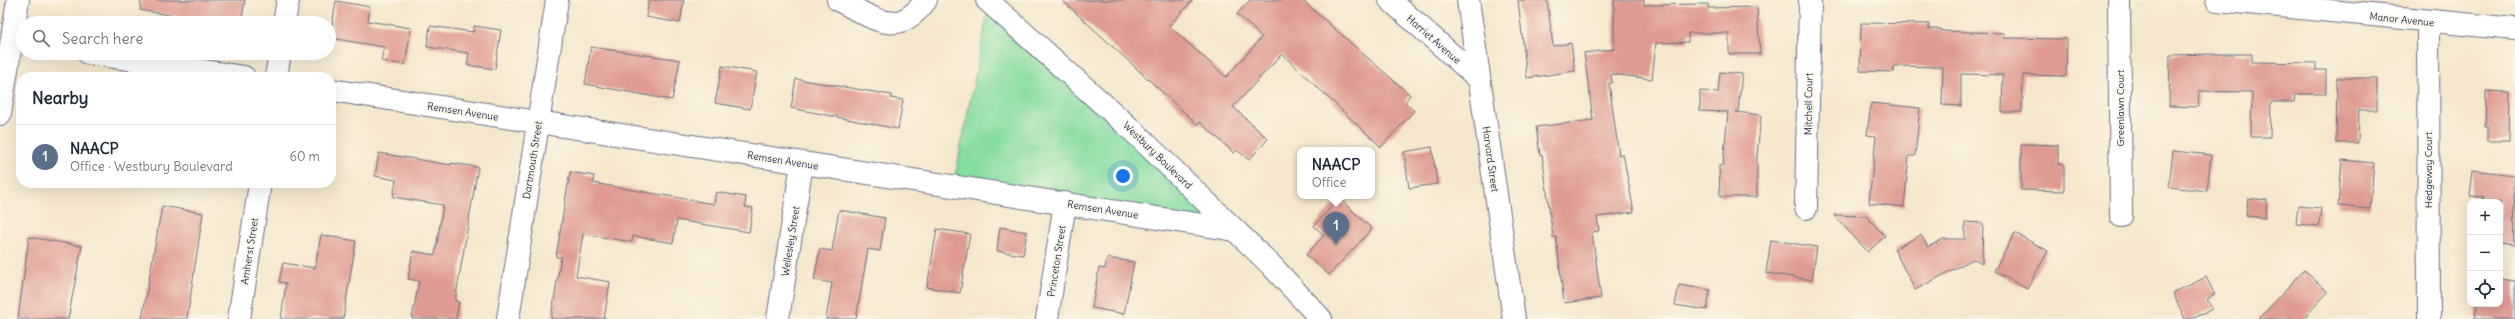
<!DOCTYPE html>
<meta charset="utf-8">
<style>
body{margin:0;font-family:Delius,sans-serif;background:#f2f2f3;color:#1f2937}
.controls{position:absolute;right:12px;bottom:12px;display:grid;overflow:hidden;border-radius:8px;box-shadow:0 4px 16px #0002}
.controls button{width:36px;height:36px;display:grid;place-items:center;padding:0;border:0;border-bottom:1px solid #e0e1e3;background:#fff;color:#1f2937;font:20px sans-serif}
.you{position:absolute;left:1123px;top:176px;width:14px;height:14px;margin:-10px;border:3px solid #fff;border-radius:50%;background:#1a73e8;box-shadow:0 0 0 6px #1a73e833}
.badge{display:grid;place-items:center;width:26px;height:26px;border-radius:50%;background:#0b8043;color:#fff;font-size:13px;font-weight:700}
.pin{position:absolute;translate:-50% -33px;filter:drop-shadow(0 1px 2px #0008)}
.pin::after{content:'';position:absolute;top:21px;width:14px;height:12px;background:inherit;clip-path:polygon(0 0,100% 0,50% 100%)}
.popup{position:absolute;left:1297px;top:147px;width:78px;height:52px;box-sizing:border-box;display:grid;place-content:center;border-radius:8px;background:#fff;filter:drop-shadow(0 1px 3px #0005);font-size:13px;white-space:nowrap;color:#747a83}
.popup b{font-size:15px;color:#1f2937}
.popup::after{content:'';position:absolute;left:50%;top:100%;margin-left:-8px;border:8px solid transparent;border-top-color:#fff}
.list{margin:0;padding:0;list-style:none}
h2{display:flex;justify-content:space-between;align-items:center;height:52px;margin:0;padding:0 16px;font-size:17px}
h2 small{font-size:13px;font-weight:400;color:#747a83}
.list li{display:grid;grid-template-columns:26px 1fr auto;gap:12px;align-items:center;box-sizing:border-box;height:64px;padding:0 16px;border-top:1px solid #e0e1e3}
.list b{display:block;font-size:15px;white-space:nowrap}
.list p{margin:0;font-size:13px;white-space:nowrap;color:#747a83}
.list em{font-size:13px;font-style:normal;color:#747a83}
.icon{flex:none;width:22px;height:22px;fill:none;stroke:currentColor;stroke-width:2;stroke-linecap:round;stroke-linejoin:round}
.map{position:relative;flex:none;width:2515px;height:319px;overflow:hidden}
.search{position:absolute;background:#fff;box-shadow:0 4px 16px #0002;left:16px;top:16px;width:320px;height:44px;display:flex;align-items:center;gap:10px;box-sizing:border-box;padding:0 14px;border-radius:22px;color:#747a83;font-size:15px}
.panel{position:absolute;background:#fff;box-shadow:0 4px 16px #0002;left:16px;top:72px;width:320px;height:116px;border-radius:16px}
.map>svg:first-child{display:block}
.green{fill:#84dca1;stroke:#508680}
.building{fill:#df9b93}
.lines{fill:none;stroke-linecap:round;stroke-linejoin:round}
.minor-casing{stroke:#676f84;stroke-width:24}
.tertiary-casing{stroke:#676f84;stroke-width:24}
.minor{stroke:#fff;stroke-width:22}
.tertiary{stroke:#fff;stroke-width:22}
.labels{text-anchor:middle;stroke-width:3.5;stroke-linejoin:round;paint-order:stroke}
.street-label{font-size:10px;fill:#1b2f5e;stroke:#fcf5e5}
</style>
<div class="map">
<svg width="2515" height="319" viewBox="0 0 2515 319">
<rect width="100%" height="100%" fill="#fcf5e5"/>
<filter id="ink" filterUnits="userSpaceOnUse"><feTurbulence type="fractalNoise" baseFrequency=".025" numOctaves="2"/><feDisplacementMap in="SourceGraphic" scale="8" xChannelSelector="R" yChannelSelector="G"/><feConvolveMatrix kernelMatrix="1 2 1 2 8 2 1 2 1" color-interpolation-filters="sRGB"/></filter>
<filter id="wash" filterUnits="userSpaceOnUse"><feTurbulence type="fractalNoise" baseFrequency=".012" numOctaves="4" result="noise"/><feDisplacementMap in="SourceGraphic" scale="16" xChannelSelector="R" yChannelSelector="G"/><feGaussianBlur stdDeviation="0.9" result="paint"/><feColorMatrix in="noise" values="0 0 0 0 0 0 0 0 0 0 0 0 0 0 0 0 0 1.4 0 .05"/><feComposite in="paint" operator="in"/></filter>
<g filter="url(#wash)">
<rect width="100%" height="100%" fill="#f4e7cc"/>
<path class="green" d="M990,2L1235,230L953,186Z"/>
<g id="blocks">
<path class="building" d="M141,0H245L241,23L192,17V19L140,10Z
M649,0H684L680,23L646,17Z
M1062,0H1193L1169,26L1226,77L1262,37L1237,14L1250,0H1302L1410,95L1405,102L1414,111L1381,147L1282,54L1233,107L1268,139L1249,160L1237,150L1234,153L1200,122L1198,125Z
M1518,0H1547L1553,46L1571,43L1575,71L1527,78Z
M1614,0H1644V5L1708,4V8L1757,7L1760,54H1729V33H1688V42L1656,43L1652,79L1611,74L1612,83H1609L1619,155L1623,154L1634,212L1597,217L1599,231L1592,232L1601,298L1564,303L1556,237H1553L1542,154L1540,155L1536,127L1593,120L1584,53L1614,49Z
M336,1L370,7L368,21L411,28L405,65L381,61L384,47L330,38Z
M1861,23L1929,24V29H1941V31L2004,33V38L2067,39L2066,76L2023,75L2022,112H2002L2003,75L1961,74V106L1942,105L1943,67L1894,66V72L1860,71Z
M430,26L473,32L474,26L501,30L495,69L467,65L469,53L427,47Z
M591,47L680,60L672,100L585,84Z
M2216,54H2252V62L2316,63V70H2326V94H2295L2294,102H2271L2270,137H2251L2252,92L2199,91L2198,107L2169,106L2170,55Z
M722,66L757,72L750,109L715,103Z
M1720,72L1742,74L1738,112H1736L1761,115L1757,156V197H1720L1719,166L1723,165L1728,112L1700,111V91L1718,92Z
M2337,78H2377V110H2359L2358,143H2336Z
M796,79L892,95L891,98L903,100L898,129L791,108Z
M2486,91L2510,92L2509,141H2488V127H2485Z
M1871,103L1920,108L1915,156H1909L1904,207L1869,203L1876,136L1867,135Z
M2021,144L2058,145V164L2064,165V191L2021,190Z
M1432,147L1437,184L1409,188L1404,152Z
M2173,151L2211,155L2207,191L2169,187Z
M379,153L451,165V163L478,167L455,301L459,302L456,319H412L419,281L408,279L413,251L435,255L443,205L393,197L396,180L375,176Z
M2342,160L2374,163L2370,209L2338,206Z
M2473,170L2514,175L2515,245L2500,243V202H2482L2483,197L2470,196Z
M570,172L594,176L593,183L714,204L716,192L746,197L745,207L753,208L749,232L677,220L673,243L633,236L632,242L583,234L576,276L610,282L604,319H551L561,257H556Z
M1339,198L1372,229L1329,275L1306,255L1324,235L1314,226Z
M2248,198L2267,200L2265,218L2246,216Z
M162,206L203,213L187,319H142Z
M2298,206L2321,208L2319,226L2296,224Z
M839,210L885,218L880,251L868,249L856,319H826L832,283L814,280L820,249L832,251Z
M1834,215L1866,216L1885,236L1868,252Z
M1965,222L1983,223L1982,264L1973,259L1915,290L1894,249L1921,235L1928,247L1943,239H1965Z
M1000,227L1027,232L1023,255L997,251Z
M937,229L970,234L960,293L927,287Z
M2015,233L2048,251L2027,289L1994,271Z
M321,235L356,241L343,319H281L286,283L279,282L283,263L315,268Z
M29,237L82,246L68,319H18Z
M1771,240L1817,247L1812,280L1766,273Z
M1107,258L1134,262L1124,314L1092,308L1099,268L1105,269Z
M2304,270L2328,292L2303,319H2259Z
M2206,277L2215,295L2207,299L2212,309L2192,319H2185L2173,293Z
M2500,279L2515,281V319H2475L2477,304H2500Z
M1679,285L1710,290L1707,310L1675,305Z"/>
</g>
</g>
<g filter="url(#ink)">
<use href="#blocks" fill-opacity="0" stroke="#676f84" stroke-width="1"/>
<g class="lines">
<defs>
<path id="minor" d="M838,0C874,18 897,40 926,0
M1390,0L1479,79
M1468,0L1514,319
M2119,0L2121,216
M2217,0L2515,29
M2428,21L2429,319
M284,23L288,0
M88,53L244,77
M276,77L280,53
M331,90L1235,230
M0,114L18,0
M1806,208L1810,0
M239,319L260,183
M508,319L557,0
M778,319L802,163
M1047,319L1065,203"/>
<path id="tertiary" d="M987,0L1133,131L1271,265L1321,319"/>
</defs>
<use href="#minor" class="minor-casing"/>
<use href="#tertiary" class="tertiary-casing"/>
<use href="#minor" class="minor"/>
<use href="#tertiary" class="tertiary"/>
</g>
</g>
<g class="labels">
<g class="street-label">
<text transform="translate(2402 19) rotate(6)" y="4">Manor Avenue</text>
<text transform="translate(1434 39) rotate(41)" y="4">Harriet Avenue</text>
<text transform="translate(1808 104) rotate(-89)" y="4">Mitchell Court</text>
<text transform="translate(2120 108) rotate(-90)" y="4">Greenlawn Court</text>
<text transform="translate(463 111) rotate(9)" y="4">Remsen Avenue</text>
<text transform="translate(1158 155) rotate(44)" y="4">Westbury Boulevard</text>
<text transform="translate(1491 159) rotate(82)" y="4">Harvard Street</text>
<text transform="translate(532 160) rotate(-81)" y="4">Dartmouth Street</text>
<text transform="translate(783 160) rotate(9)" y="4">Remsen Avenue</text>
<text transform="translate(2428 170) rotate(-90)" y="4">Hedgeway Court</text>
<text transform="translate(1103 209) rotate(9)" y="4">Remsen Avenue</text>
<text transform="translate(790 241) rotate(-81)" y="4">Wellesley Street</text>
<text transform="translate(249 251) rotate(-81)" y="4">Amherst Street</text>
<text transform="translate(1056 261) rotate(-81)" y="4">Princeton Street</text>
</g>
</g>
</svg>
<div class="controls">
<button>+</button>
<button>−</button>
<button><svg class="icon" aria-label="locate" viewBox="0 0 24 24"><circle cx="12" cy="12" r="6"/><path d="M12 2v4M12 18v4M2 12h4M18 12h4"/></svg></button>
</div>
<div class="you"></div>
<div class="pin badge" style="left:1336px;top:245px;background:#5c6f8a">1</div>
<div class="popup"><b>NAACP</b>Office</div>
<div class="search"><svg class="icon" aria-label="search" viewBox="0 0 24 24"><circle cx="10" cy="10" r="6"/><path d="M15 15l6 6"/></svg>Search here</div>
<section class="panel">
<h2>Nearby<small></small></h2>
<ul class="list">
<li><span class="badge" style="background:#5c6f8a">1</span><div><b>NAACP</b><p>Office · Westbury Boulevard</p></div><em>60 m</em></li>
</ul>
</section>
</div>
